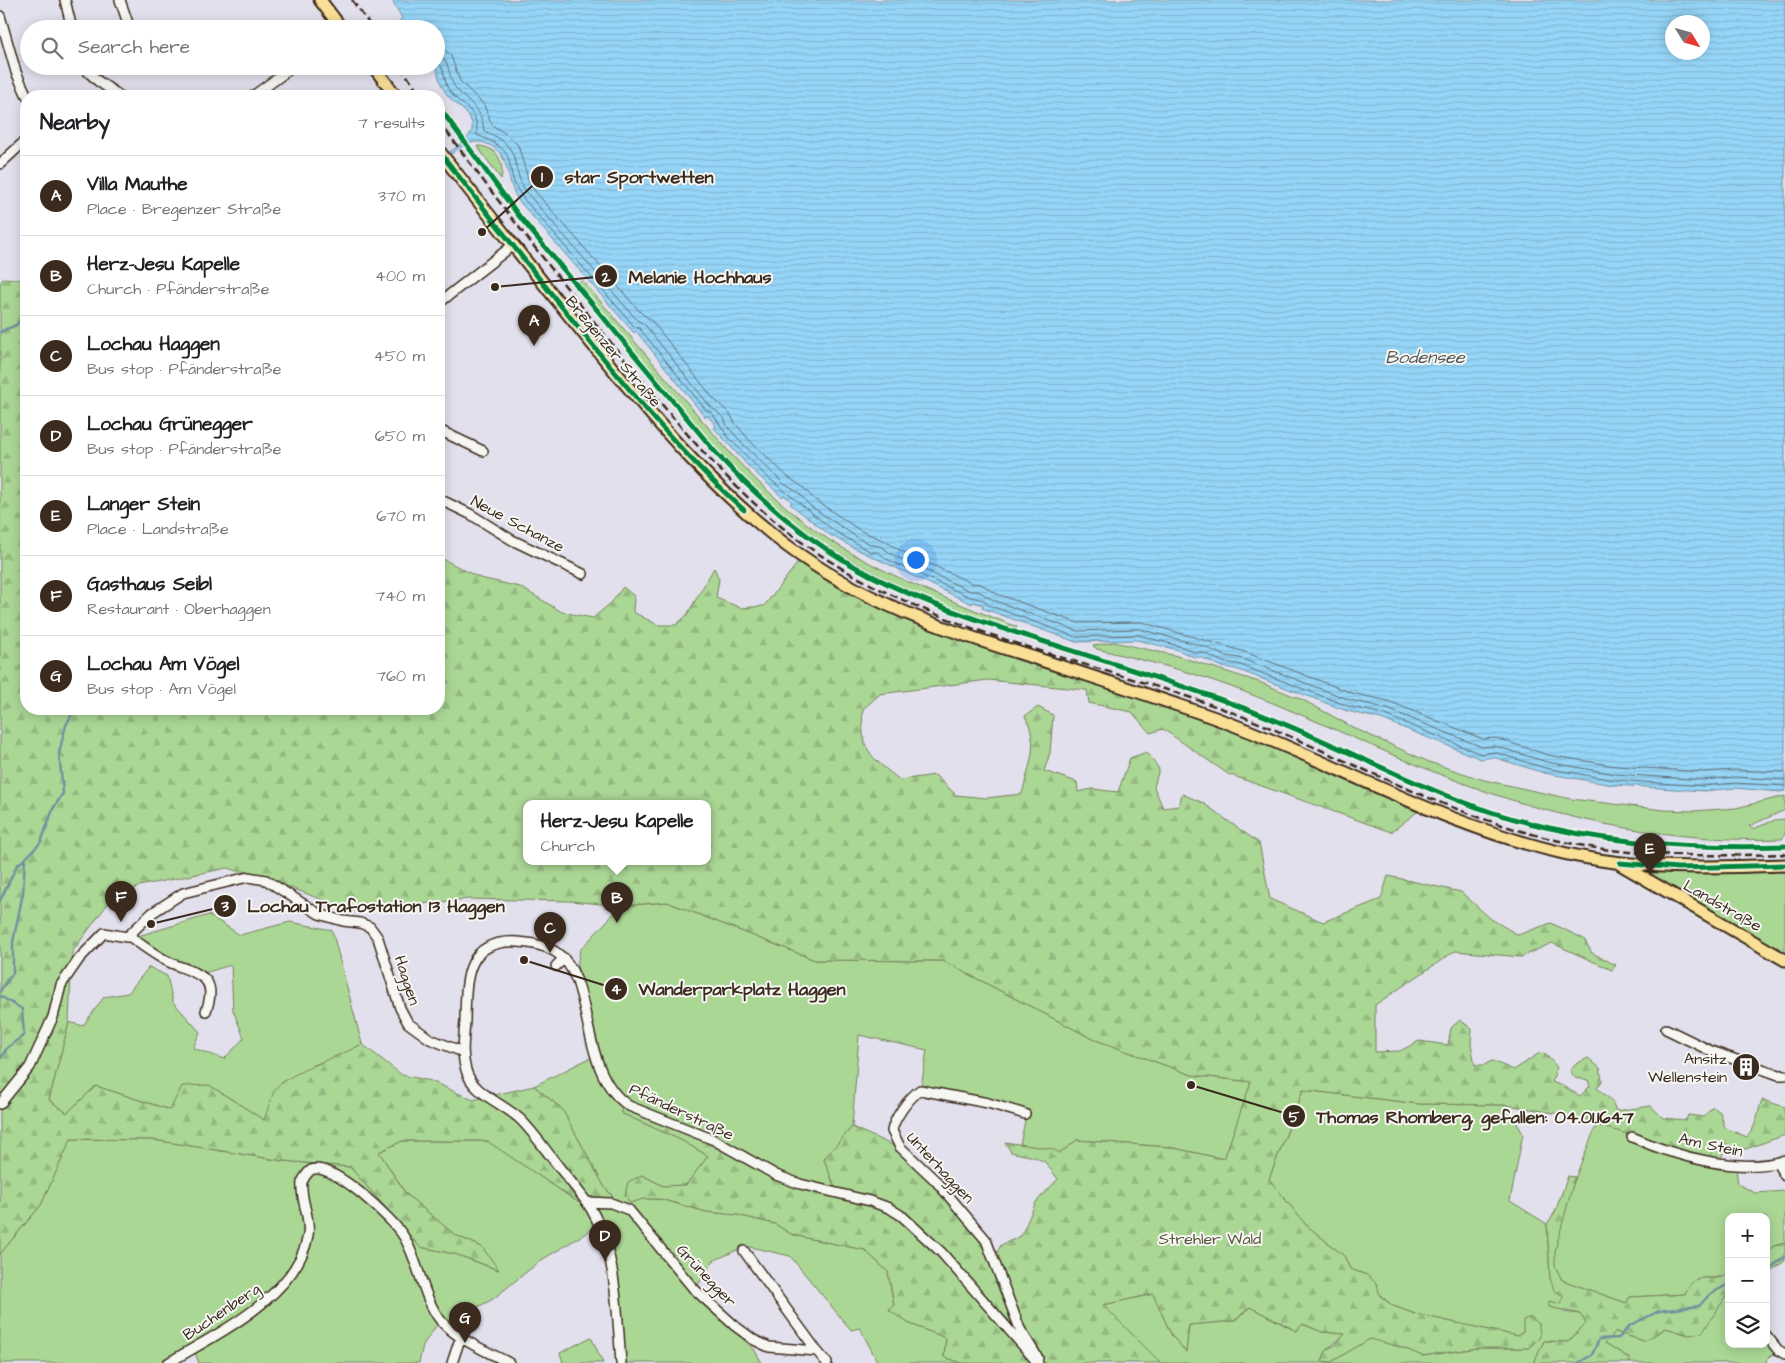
<!DOCTYPE html>
<meta charset="utf-8">
<style>
body{margin:0;font-family:"Architects Daughter",sans-serif;background:#f6f6f6;color:#202124}
.controls{position:absolute;right:15px;bottom:15px;display:grid;overflow:hidden;border-radius:10px;box-shadow:0 2px 12px #0003}
.controls button{width:45px;height:45px;display:grid;place-items:center;padding:0;border:0;border-bottom:1px solid #e0e0e0;background:#fff;color:#202124;font:25px sans-serif}
.compass{position:absolute;left:1665px;top:15px;width:45px;height:45px;border-radius:50%;background:#fff;box-shadow:0 2px 12px #0003;rotate:127deg}
.you{position:absolute;left:915px;top:559px;width:18px;height:18px;margin:-12px;border:4px solid #fff;border-radius:50%;background:#1a73e8;box-shadow:0 0 0 8px #1a73e833}
.badge{display:grid;place-items:center;width:32px;height:32px;border-radius:50%;background:#3b2a1e;color:#fff;font-size:16px;font-weight:700}
.pin{position:absolute;translate:-50% -41px;filter:drop-shadow(0 1px 2px #0008)}
.pin::after{content:'';position:absolute;top:26px;width:18px;height:15px;background:inherit;clip-path:polygon(0 0,100% 0,50% 100%)}
.popup{position:absolute;left:523px;top:800px;width:188px;height:65px;box-sizing:border-box;display:grid;place-content:center;border-radius:10px;background:#fff;filter:drop-shadow(0 1px 4px #0005);font-size:16px;white-space:nowrap;color:#757577}
.popup b{font-size:19px;color:#202124}
.popup::after{content:'';position:absolute;left:50%;top:100%;margin-left:-10px;border:10px solid transparent;border-top-color:#fff}
.list{margin:0;padding:0;list-style:none}
h2{display:flex;justify-content:space-between;align-items:center;height:65px;margin:0;padding:0 20px;font-size:21px}
h2 small{font-size:16px;font-weight:400;color:#757577}
.list li{display:grid;grid-template-columns:32px 1fr auto;gap:15px;align-items:center;box-sizing:border-box;height:80px;padding:0 20px;border-top:1px solid #e0e0e0}
.list b{display:block;font-size:19px;white-space:nowrap}
.list p{margin:0;font-size:16px;white-space:nowrap;color:#757577}
.list em{font-size:16px;font-style:normal;color:#757577}
.icon{flex:none;width:28px;height:28px;fill:none;stroke:currentColor;stroke-width:2;stroke-linecap:round;stroke-linejoin:round}
.map{position:relative;flex:none;width:1785px;height:1363px;overflow:hidden}
.search{position:absolute;background:#fff;box-shadow:0 2px 12px #0003;left:20px;top:20px;width:425px;height:55px;display:flex;align-items:center;gap:12px;box-sizing:border-box;padding:0 18px;border-radius:28px;color:#757577;font-size:19px}
.panel{position:absolute;background:#fff;box-shadow:0 2px 12px #0003;left:20px;top:90px;width:425px;height:625px;border-radius:20px}
.map>svg:first-child{display:block}
.green{fill:#abd795;stroke:#73805a}
.forest{fill:url(#forest-firs);stroke:#73805a;fill-rule:evenodd}
.water{fill:url(#water-rules);stroke:#7291a0;fill-rule:evenodd}
.lines{fill:none;stroke-linecap:round;stroke-linejoin:round}
.shore{stroke:#5f6e75;stroke-width:1}
.stream{stroke:#7291a0;stroke-width:2.5}
.minor-casing{stroke:#3b2a1e;stroke-width:12}
.major-casing{stroke:#3b2a1e;stroke-width:15}
.minor{stroke:#f6f6f2;stroke-width:9}
.major{stroke:#fadf96;stroke-width:11}
.rail{stroke:#3b2a1e;stroke-width:2.5;stroke-dasharray:8 4;stroke-linecap:butt}
.cycleway-casing{stroke:#f6f6f2;stroke-width:8}
.cycleway{stroke:#00873e;stroke-width:5}
.labels{text-anchor:middle;stroke-width:4;stroke-linejoin:round;paint-order:stroke}
.street-label{font-size:16px;fill:#3b2a1e;stroke:#f6f6f2}
.poi-label{font-size:16px;fill:#3b2a1e;stroke:#f6f6f2;text-anchor:end}
.park-label{font-size:16px;fill:#57553c;stroke:#f6f6f2}
.water-label{font-size:18px;font-style:italic;fill:#525554;stroke:#f6f6f2}
.leader{fill:none;stroke:#3b2a1e;stroke-width:2}
.callout-dot{fill:#3b2a1e;stroke:#f6f6f2;stroke-width:2}
.mark-label{font-size:15px;text-anchor:middle;font-weight:bold;fill:#fff}
.callout-label{font-size:18px;text-anchor:middle;font-weight:bold;fill:#3b2a1e;stroke:#f6f6f2;stroke-width:4;stroke-linejoin:round;paint-order:stroke}
</style>
<div class="map">
<svg width="1785" height="1363" viewBox="0 0 1785 1363">
<defs>
<pattern id="forest-firs" width="22" height="20" patternUnits="userSpaceOnUse" patternTransform="scale(1.25)"><rect width="22" height="20" fill="#abd795"/><path d="M5 1l3.5 6h-7zM16 11l3.5 6h-7z" fill="#94b980"/></pattern>
<pattern id="water-rules" width="6" height="5" patternUnits="userSpaceOnUse" patternTransform="scale(1.25)"><rect width="6" height="5" fill="#96d5f7"/><path d="M0 2.5h6" fill="none" stroke="#82b7d3"/></pattern>
</defs>
<rect width="100%" height="100%" fill="#e2e0ec"/>
<filter id="ink" filterUnits="userSpaceOnUse"><feTurbulence type="fractalNoise" baseFrequency=".02" numOctaves="2"/><feDisplacementMap in="SourceGraphic" scale="10" xChannelSelector="R" yChannelSelector="G"/><feConvolveMatrix kernelMatrix="1 2 1 2 8 2 1 2 1" color-interpolation-filters="sRGB"/></filter>
<g filter="url(#ink)">
<path class="green" d="M477,146C496,146 505,161 501,179Z
M582,280L731,454C761,486 794,517 831,541C888,577 955,602 1017,627L1016,629C923,602 837,562 764,497C725,463 693,422 660,382C633,349 605,317 578,284Z
M1114,642L1177,656L1259,682L1303,700L1356,729L1429,762L1484,780L1571,799L1664,810L1693,811L1736,808L1785,796V810L1749,826L1753,829L1775,820L1785,819V834L1782,839C1677,843 1567,822 1468,785C1380,753 1296,708 1206,678C1170,666 1133,658 1097,649L1093,646Z
M1785,870V955L1654,879L1652,873Z
M667,902L815,960L943,961L1093,1039L1192,1075L1252,1082L1224,1159L1169,1147L1077,1140L1060,1153L1020,1145L1027,1111L921,1087L927,1050L859,1035L852,1127L824,1159L835,1188L802,1182L779,1173L631,1102L612,1087L600,1053L577,966L580,950L621,906Z
M209,915L240,935L290,922L332,930L362,1044L344,1054L314,1065L264,1120L209,1085L170,1110L96,1086L67,1113L49,1100L69,1022L83,1026L104,997L128,993L149,967L167,976L173,1002L200,1032L193,1048L224,1059L244,1038L233,1010L231,965L204,973L164,956L138,936Z
M592,1057L608,1095L623,1104L621,1113L681,1140L708,1156L686,1185L663,1186L642,1175L643,1199H660L707,1212L737,1215L775,1224L791,1234L806,1238L865,1250L888,1272L894,1305L889,1309L908,1323L946,1338L944,1357L962,1363H878L860,1328L851,1330L790,1256L746,1246L713,1261L693,1293L754,1349L762,1363H624L620,1293L611,1252L596,1227L540,1261L493,1299L455,1319L436,1326L423,1345L419,1363H199L193,1348L168,1363H0V1254L41,1205L71,1139L154,1140L283,1161L350,1167L420,1247L455,1254L498,1270L482,1247L455,1235L406,1194L379,1152L402,1141H488L578,1202L615,1199L604,1186L562,1109L534,1086Z
M1303,1090L1420,1104L1507,1105L1523,1134L1510,1201L1547,1224L1550,1278L1564,1296L1561,1304L1563,1312L1580,1314L1586,1323L1568,1342L1544,1341L1534,1363H1161L1103,1305L1153,1294L1172,1336L1186,1351L1189,1325L1234,1321L1250,1307L1296,1331L1302,1324L1322,1332L1346,1334L1326,1350L1331,1362L1370,1338L1404,1348L1423,1356L1478,1348H1528L1523,1332L1517,1336L1415,1314L1393,1306L1380,1295L1367,1275L1350,1269L1344,1256L1305,1224L1269,1179Z
M1597,1124L1718,1160L1736,1169L1738,1184L1755,1193L1785,1191V1243L1774,1246L1766,1253V1217H1729V1274L1713,1278H1698L1685,1294L1630,1297L1626,1303L1562,1280C1560,1276 1556,1271 1555,1266C1548,1241 1586,1150 1597,1124Z
M1729,1292V1344H1766V1338L1777,1352L1767,1359L1766,1363H1630L1629,1358L1605,1343L1616,1332L1644,1341L1666,1328L1689,1335L1716,1309Z
M591,1337L603,1363H563L560,1353Z"/>
<path class="forest" d="M4,278L26,280V709H439V557L480,578L520,587L562,612L593,618L612,602L623,587L634,596L633,612L658,625H676L687,615L714,568L719,579L716,598L741,608L764,606L800,560L859,596L894,614L1171,707L1248,736L1421,809L1391,832L1228,774L1163,729L1150,733L1132,712L1089,703L1087,690L988,680L880,694L863,709C860,750 869,756 900,780L935,775L956,795L986,798L1022,794C1029,764 1040,744 1025,716L1038,707L1053,715L1050,753L1044,771L1077,782L1078,792L1092,789L1118,792L1130,758L1147,752L1159,769L1154,787L1163,808L1179,806L1182,794L1203,803L1259,843L1270,899L1323,922L1381,899L1388,876L1461,892L1491,919L1518,935L1551,923L1584,939L1592,953L1616,965L1612,970L1552,943L1521,957L1455,951L1375,1005V1052L1400,1051L1419,1041L1448,1045L1451,1028L1460,1020L1472,1029L1471,1044L1475,1065H1484L1492,1061L1514,1070L1538,1054L1544,1053L1557,1067L1552,1082L1563,1086L1580,1096L1590,1086L1588,1080L1575,1078L1570,1071L1576,1064L1588,1058L1600,1068L1602,1081L1597,1088L1612,1101L1616,1111L1651,1106L1663,1118L1686,1120L1688,1115L1703,1117L1713,1107L1720,1112L1725,1128L1747,1137C1757,1127 1757,1113 1762,1100L1785,1107V1135L1746,1149L1731,1146L1718,1160L1554,1113L1507,1105L1420,1104L1303,1090L1269,1179L1305,1224L1344,1256L1350,1269L1367,1275L1377,1284L1380,1296L1393,1306L1415,1314L1517,1336L1523,1332V1320L1531,1317L1539,1324L1540,1337L1529,1348H1478L1422,1356L1404,1348L1370,1339L1331,1362L1322,1361L1326,1350L1335,1345L1345,1334L1322,1332L1303,1324L1297,1331L1250,1307L1234,1321L1189,1325L1186,1352L1172,1336L1153,1294L1103,1305L1161,1363H962L944,1357L946,1338L908,1323L889,1310L894,1305L888,1272L865,1250L806,1238L791,1234L775,1224L737,1215L707,1212L660,1199H643L630,1203L625,1195L628,1182L642,1175L663,1186L686,1185L708,1156L681,1140L621,1113L623,1104L667,1126L714,1140L776,1175L836,1191L824,1159L852,1127L903,1150L986,1240L993,1261L1001,1245L1021,1236L1036,1202L1058,1179L1045,1162L1034,1157L1011,1152L1005,1142L1052,1149L1060,1153L1077,1140L1169,1147L1224,1159L1251,1082L1192,1075L1093,1039L943,961L815,960L667,902L621,906L570,901L468,899L351,911L289,887L227,868L139,886L132,891L122,890L112,898L72,952L69,1022L49,1100L67,1113L96,1086L170,1110L182,1086L209,1085L264,1120C268,1110 271,1095 277,1087C287,1074 345,1054 362,1044L402,1075L431,1081L473,1100L534,1086L562,1109L604,1186L615,1200L578,1202L487,1141H402L379,1152L406,1194L455,1235L482,1247L499,1270L455,1254L420,1247L350,1167L284,1161L154,1140L71,1139L41,1205L0,1254V283ZM527,804H707V862H527Z
M1568,1176L1575,1177L1555,1251V1266L1562,1280L1626,1303L1630,1297L1685,1294C1697,1266 1708,1286 1729,1274V1292L1702,1333L1689,1335L1666,1328L1644,1341L1616,1332L1605,1343L1629,1358L1630,1363H1534L1544,1341L1568,1342L1586,1323L1580,1314L1549,1307V1301L1561,1304L1563,1296L1554,1290L1550,1278L1547,1224L1555,1212Z
M1785,1243V1261L1766,1274V1253L1774,1246Z"/>
<path class="water" d="M392,0H1785V791L1781,792L1735,788L1704,791L1613,785L1544,773L1493,757L1481,759L1381,719L1347,711L1236,669L1222,667L1200,657H1194L1178,650L1137,640L1076,642L982,608L983,605L973,602L972,604L852,547L830,535L790,504L792,502L784,495L782,497L749,467L714,428L716,426L708,416L705,417L636,331L634,333L519,201C509,187 510,173 503,158C501,153 497,150 493,147C472,133 455,151 439,164V160L466,140L472,131V123C468,111 457,106 449,97C433,79 436,51 436,29H393L402,18ZM1672,22H1702V52H1672Z"/>
<g class="lines">
<path class="shore" d="M436,48L444,49L451,56L460,81L484,105L492,125L506,134L518,145L529,182L534,190L641,313L651,320L713,398L730,414L735,423L750,441L788,477L804,488L814,499L861,531L883,540L898,549L971,583L981,584L997,594L1078,623L1141,622L1242,651L1352,693L1388,701L1483,739L1496,738L1548,755L1616,766L1704,772L1734,770L1785,772
M436,55C452,59 447,76 455,87C468,105 481,104 484,131C527,148 507,166 528,194L637,320L645,325L709,405L724,418L727,426L745,446L784,484L799,493L809,505L858,538L872,545L880,546L893,555L970,591H978L993,600L1077,631L1139,629L1203,646L1225,656L1240,658L1350,700L1385,708L1482,747L1495,746L1547,762L1615,774L1704,780L1735,777L1785,780
M436,61C446,66 443,81 449,90C463,110 478,106 477,135C526,154 499,166 523,198L634,326L640,329L706,410L712,413L729,438L766,476L833,530L871,552H878L888,560L970,597L984,600L988,605L1076,637L1138,635L1179,646L1195,652H1202L1223,662L1238,664L1348,706L1383,714L1481,754L1494,752L1545,768L1614,780L1704,786L1735,783L1785,786"/>
<path class="stream" d="M0,332L16,325L26,315
M0,901L17,865L24,860
M0,991L13,973V942L23,893L25,859L41,842L53,809L63,793L59,753L66,725L75,709
M0,996L22,1009L24,1035L7,1048L0,1059
M1766,1271L1785,1257
M1578,1363L1592,1355L1599,1339L1619,1338L1629,1326L1659,1311L1699,1306L1710,1294L1729,1284"/>
<defs>
<path id="minor" d="M65,0L72,29
M120,0L130,29
M0,16L16,72L27,96
M82,66L98,81L120,96
M253,96L294,66
M0,164L26,140
M439,303L512,246
M439,430L483,451
M439,499L470,514L512,540L583,574
M129,936C142,945 154,955 169,962C195,974 220,974 206,1011
M556,966L564,958
M1666,1029L1711,1051L1779,1075H1785
M0,1104L30,1067L53,1017L61,985L79,959L104,933L127,937L152,913L183,893L248,877L266,880L319,914L343,921L360,923L370,927L378,938L400,1008L408,1023L430,1039L463,1052
M1025,1114L988,1103L920,1090C909,1098 894,1118 892,1131L900,1147L936,1181L986,1240L1020,1329L1038,1358
M1632,1137C1674,1156 1741,1175 1785,1160
M1777,1163L1785,1176
M587,1202L611,1203L629,1210L693,1288L735,1326L754,1340L769,1347L817,1351L827,1363
M744,1251L817,1351
M1766,1335L1778,1350L1785,1354
M168,1363C215,1335 298,1296 308,1235C311,1217 300,1200 302,1182C304,1178 307,1173 311,1170C331,1160 395,1221 404,1237C419,1262 423,1299 441,1321C458,1340 487,1351 509,1363
M452,1363L461,1336
M621,1363C617,1313 617,1253 591,1209C582,1194 569,1180 559,1167C546,1151 535,1134 521,1120C505,1104 472,1094 466,1070C461,1054 464,1038 465,1021C466,981 464,939 518,942C531,943 546,945 557,953C596,978 577,1072 629,1106L714,1140L776,1175L800,1184L870,1201L889,1208L902,1216L941,1252L1038,1363"/>
<path id="major" d="M320,0L342,29
M373,66L396,96
M439,151C493,220 547,289 603,357C659,425 715,491 786,545C862,602 942,629 1032,657C1087,675 1143,693 1198,712C1321,754 1435,824 1563,853C1636,870 1710,868 1785,865
M1620,864L1785,960"/>
</defs>
<use href="#minor" class="minor-casing"/>
<use href="#major" class="major-casing"/>
<use href="#minor" class="minor"/>
<use href="#major" class="major"/>
<path class="rail" d="M352,0L373,29
M400,66L421,96
M439,121C497,201 559,279 622,356C673,418 723,481 787,531C917,633 1088,657 1239,715C1348,758 1453,819 1569,843C1640,858 1712,856 1785,854"/>
<defs>
<path id="cycleway" d="M439,107L519,216L716,453C756,496 799,534 850,564C910,599 974,619 1039,640C1104,661 1169,681 1233,704C1321,735 1402,782 1491,812C1586,843 1686,849 1785,846
M439,151C492,219 545,287 600,354C645,409 690,462 744,510
M1620,863L1678,868L1785,865"/>
</defs>
<use href="#cycleway" class="cycleway-casing"/>
<use href="#cycleway" class="cycleway"/>
</g>
</g>
<defs>
<symbol id="building-disc" viewBox="-11 -11 22 22"><circle r="9.5" fill="#3b2a1e" stroke="#f6f6f2"/><path d="M-4-6H4V6H1V3H-1V6H-4ZM-2.5-4.3h1.7v1.8h-1.7ZM.8-4.3h1.7v1.8H.8ZM-2.5-1h1.7V.8h-1.7ZM.8-1h1.7V.8H.8Z" fill="#fff"/></symbol>
</defs>
<g fill-rule="evenodd">
<use href="#building-disc" x="1730" y="1051" width="32" height="32"/>
</g>
<g class="labels">
<g class="street-label">
<text transform="translate(614 351) rotate(50)" y="6">Bregenzer Straße</text>
<text transform="translate(518 523) rotate(28)" y="6">Neue Schanze</text>
<text transform="translate(1723 905) rotate(30)" y="6">Landstraße</text>
<text transform="translate(408 980) rotate(72)" y="6">Haggen</text>
<text transform="translate(682 1111) rotate(25)" y="6">Pfänderstraße</text>
<text transform="translate(1711 1144) rotate(12)" y="6">Am Stein</text>
<text transform="translate(941 1167) rotate(47)" y="6">Unterhaggen</text>
<text transform="translate(707 1275) rotate(47)" y="6">Grünegger</text>
<text transform="translate(221 1311) rotate(-34)" y="6">Buchenberg</text>
</g>
<g class="poi-label">
<text x="1727" y="1064">Ansitz<tspan x="1727" dy="18">Wellenstein</tspan></text>
</g>
<g class="park-label">
<text x="1210" y="1244">Strehler Wald</text>
</g>
<g class="water-label">
<text x="1425" y="363">Bodensee</text>
</g>
</g>
<path class="leader" d="M482 232L542 177M495 287L606 276M151 924L225 906M524 960L616 989M1191 1085L1294 1116"/>
<g class="callout-dot">
<circle cx="482" cy="232" r="5"/>
<circle cx="495" cy="287" r="5"/>
<circle cx="151" cy="924" r="5"/>
<circle cx="524" cy="960" r="5"/>
<circle cx="1191" cy="1085" r="5"/>
<circle cx="542" cy="177" r="12"/>
<circle cx="606" cy="276" r="12"/>
<circle cx="225" cy="906" r="12"/>
<circle cx="616" cy="989" r="12"/>
<circle cx="1294" cy="1116" r="12"/>
</g>
<g class="mark-label">
<text x="542" y="182">1</text>
<text x="606" y="282">2</text>
<text x="225" y="911">3</text>
<text x="616" y="994">4</text>
<text x="1294" y="1122">5</text>
</g>
<g class="callout-label">
<text x="639" y="183">star Sportwetten</text>
<text x="700" y="283">Melanie Hochhaus</text>
<text x="376" y="912">Lochau Trafostation 13 Haggen</text>
<text x="742" y="995">Wanderparkplatz Haggen</text>
<text x="1475" y="1123">Thomas Rhomberg, gefallen: 04.01.1647</text>
</g>
</svg>
<div class="controls">
<button>+</button>
<button>−</button>
<button><svg class="icon" aria-label="layers" viewBox="0 0 24 24"><path d="M12 4l9 5-9 5-9-5zM3 14l9 5 9-5"/></svg></button>
</div>
<svg class="compass" viewBox="-18 -18 36 36"><path d="M0-13l5 13h-10z" fill="#e53935"/><path d="M0 13l5-13h-10z" fill="#757577"/></svg>
<div class="you"></div>
<div class="pin badge" style="left:534px;top:346px">A</div>
<div class="pin badge" style="left:617px;top:923px">B</div>
<div class="popup"><b>Herz-Jesu Kapelle</b>Church</div>
<div class="pin badge" style="left:550px;top:953px">C</div>
<div class="pin badge" style="left:605px;top:1261px">D</div>
<div class="pin badge" style="left:1650px;top:874px">E</div>
<div class="pin badge" style="left:121px;top:922px">F</div>
<div class="pin badge" style="left:465px;top:1343px">G</div>
<div class="search"><svg class="icon" aria-label="search" viewBox="0 0 24 24"><circle cx="10" cy="10" r="6"/><path d="M15 15l6 6"/></svg>Search here</div>
<section class="panel">
<h2>Nearby<small>7 results</small></h2>
<ul class="list">
<li><span class="badge">A</span><div><b>Villa Mauthe</b><p>Place · Bregenzer Straße</p></div><em>370 m</em></li>
<li><span class="badge">B</span><div><b>Herz-Jesu Kapelle</b><p>Church · Pfänderstraße</p></div><em>400 m</em></li>
<li><span class="badge">C</span><div><b>Lochau Haggen</b><p>Bus stop · Pfänderstraße</p></div><em>450 m</em></li>
<li><span class="badge">D</span><div><b>Lochau Grünegger</b><p>Bus stop · Pfänderstraße</p></div><em>650 m</em></li>
<li><span class="badge">E</span><div><b>Langer Stein</b><p>Place · Landstraße</p></div><em>670 m</em></li>
<li><span class="badge">F</span><div><b>Gasthaus Seibl</b><p>Restaurant · Oberhaggen</p></div><em>740 m</em></li>
<li><span class="badge">G</span><div><b>Lochau Am Vögel</b><p>Bus stop · Am Vögel</p></div><em>760 m</em></li>
</ul>
</section>
</div>
